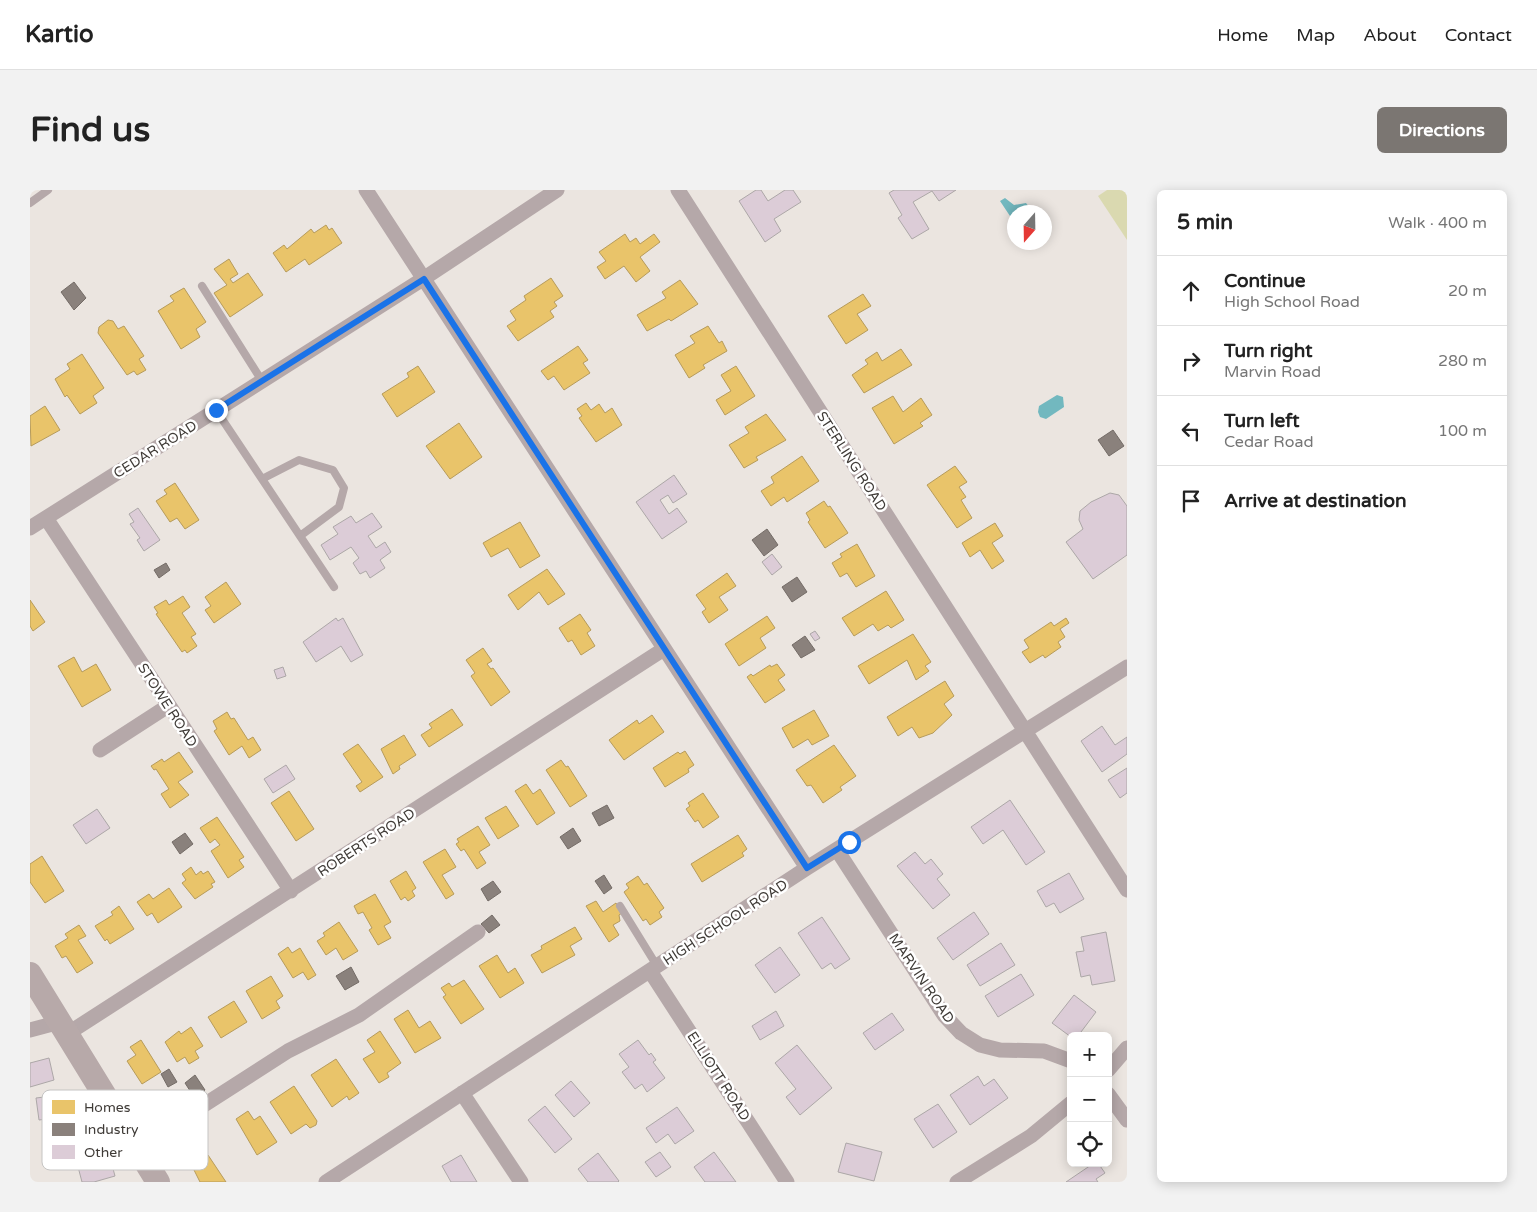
<!DOCTYPE html>
<meta charset="utf-8">
<style>
body{margin:0;font-family:"Varela Round",sans-serif;background:#f2f2f2;color:#222}
.controls{position:absolute;right:15px;bottom:15px;display:grid;overflow:hidden;border-radius:8px;box-shadow:0 2px 12px #0003}
.controls button{width:45px;height:45px;display:grid;place-items:center;padding:0;border:0;border-bottom:1px solid #e0e0e0;background:#fff;color:#222;font:25px sans-serif}
.compass{position:absolute;left:977px;top:15px;width:45px;height:45px;border-radius:50%;background:#fff;box-shadow:0 2px 12px #0003;rotate:200deg}
.stop{position:absolute;width:15px;height:15px;margin:-11px;border:4px solid #1a73e8;border-radius:50%;background:#fff}
.stop.end{background:#1a73e8;border-color:#fff;box-shadow:0 1px 5px #0008}
.list{margin:0;padding:0;list-style:none}
h2{display:flex;justify-content:space-between;align-items:center;height:65px;margin:0;padding:0 20px;font-size:21px}
h2 small{font-size:16px;font-weight:400;color:#767676}
.list li{display:grid;grid-template-columns:32px 1fr auto;gap:15px;align-items:center;box-sizing:border-box;height:70px;padding:0 20px;border-top:1px solid #e0e0e0}
.list b{display:block;font-size:19px;white-space:nowrap}
.list p{margin:0;font-size:16px;white-space:nowrap;color:#767676}
.list em{font-size:16px;font-style:normal;color:#767676}
.icon{flex:none;width:28px;height:28px;fill:none;stroke:currentColor;stroke-width:2;stroke-linecap:round;stroke-linejoin:round}
.map{position:relative;flex:none;width:1097px;height:992px;overflow:hidden;border-radius:8px}
header{display:flex;align-items:center;gap:30px;box-sizing:border-box;height:70px;padding:0 25px;background:#fff;border-bottom:1px solid #e0e0e0}
header strong{font-size:24px}
nav{display:flex;gap:28px;margin-inline-start:auto;font-size:18px}
.intro{display:flex;align-items:center;justify-content:space-between;box-sizing:border-box;height:120px;padding:0 30px}
h1{margin:0;font-size:35px}
.button{padding:12px 22px;border-radius:8px;background:#7b7672;color:#fff;font-size:18px;font-weight:700}
main{display:flex;gap:30px;padding:0 30px}
aside{flex:1;background:#fff;border-radius:8px;box-shadow:0 2px 12px #0003}
.map>svg:first-child{display:block}
.green{fill:#dad9b0}
.water{fill:#72b8bf}
.homes{fill:#e9c46a;stroke:#b69b5b}
.industry{fill:#8a817c;stroke:#746c67}
.building{fill:#dcccd7;stroke:#aca7a7}
.lines{fill:none;stroke-linecap:round;stroke-linejoin:round}
.lane{stroke:#b5a8a9;stroke-width:8}
.street{stroke:#b5a8a9;stroke-width:15}
.primary{stroke:#b7a9a9;stroke-width:24}
.route{stroke:#1a73e8;stroke-width:6}
.labels{text-anchor:middle;stroke-width:5;stroke-linejoin:round;paint-order:stroke}
.street-label{font-size:14px;fill:#3f3b37;stroke:#fff}
.key{fill:#fff;stroke:#c5c4c3;stroke-width:1}
.key-label{font-size:14px;fill:#3f3b37}
</style>
<header>
<strong>Kartio</strong>
<nav><a>Home</a><a>Map</a><a>About</a><a>Contact</a></nav>
</header>
<div class="intro"><h1>Find us</h1><a class="button">Directions</a></div>
<main>
<div class="map">
<svg width="1097" height="992" viewBox="0 0 1097 992">
<rect width="100%" height="100%" fill="#ebe5e0"/>
<path class="green" d="M1077,0H1097V50L1068,6Z"/>
<path class="water" d="M975,8L984,15L996,13L1003,22H984V32L970,11Z
M1027,205L1033,207L1034,217L1016,229L1010,227L1008,222L1009,216Z"/>
<path class="homes" d="M296,35L299,40L302,38L312,53L279,75L275,69L256,82L243,63L254,55L257,59L281,39L284,43Z
M595,44L600,52L606,48L610,54L624,44L630,52L610,67L620,81L606,92L594,76L575,89L567,77L576,71L569,62Z
M199,69L208,84L200,89L203,93L218,83L233,105L200,127L184,103L197,95L184,79Z
M521,88L533,106L524,112L527,116L520,121L524,127L488,151L477,136L486,130L480,121L496,110L494,106Z
M650,90L668,114L641,131L639,129L617,141L607,125L636,108L632,102Z
M154,98L176,132L166,139L170,147L151,159L128,121L144,111L140,106Z
M833,104L841,116L827,124L838,140L816,154L798,126Z
M78,130L83,131L88,139L94,136L114,166L109,169L116,180L107,185L104,181L97,185L68,143L69,137Z
M678,136L689,153L692,151L697,161L673,175L675,178L659,188L645,165L665,153L660,146Z
M548,156L558,170L553,173L560,183L534,200L524,186L518,190L511,181Z
M871,159L882,175L834,203L822,185L838,174L835,170L847,162L852,171Z
M52,164L74,198L63,206L67,213L50,224L37,205L35,207L25,189L40,179L37,174Z
M388,176L405,202L367,227L352,204L379,187L377,183Z
M706,176L725,206L695,225L686,210L701,201L691,185Z
M863,206L873,222L891,208L902,225L890,233L893,236L864,254L842,218Z
M556,213L561,220L569,214L575,223L582,218L592,235L566,252L549,228L552,226L547,219Z
M15,216L30,240L1,256L0,226Z
M736,224L756,250L726,267L728,270L714,278L699,255L719,243L715,237Z
M429,233L452,267L420,289L396,256Z
M772,266L789,291L757,312L754,307L741,316L731,301L744,293L741,287Z
M925,276L937,292L929,297L936,307L931,310L942,328L927,338L897,295Z
M145,293L169,330L155,339L147,328L140,332L126,311L137,304L134,300Z
M794,311L798,317L800,316L818,343L795,358L778,332L780,330L776,323Z
M490,332L510,366L490,378L478,358L461,367L453,353Z
M965,333L973,346L962,353L974,371L962,379L950,360L940,367L932,353Z
M827,354L845,386L826,397L817,383L810,387L802,373L812,367L810,364Z
M517,379L535,404L518,415L509,402L488,420L478,405Z
M697,383L706,396L689,407L698,420L679,433L672,422L676,419L666,405Z
M196,392L211,414L184,433L175,420L181,416L175,407Z
M856,401L874,430L861,438L858,435L848,441L843,434L824,446L812,428Z
M153,406L160,417L152,423L166,444L161,447L167,456L157,463L155,460L152,462L126,424L128,423L124,417L136,410L139,415Z
M0,410L15,432L3,441L0,436Z
M550,424L561,440L557,443L565,456L551,465L542,450L538,452L529,438Z
M737,426L745,438L730,448L736,458L709,476L695,454Z
M1036,428L1039,433L1030,439L1035,447L1028,452L1031,457L1015,468L1013,465L1000,473L992,462L999,458L994,450L1021,432L1024,436Z
M883,444L901,472L895,476L899,481L886,490L877,470L839,494L828,476Z
M453,458L462,471L457,474L461,479L463,478L480,502L461,516L441,486L445,483L436,470Z
M44,467L52,482L66,474L81,500L52,517L28,476Z
M747,474L755,485L748,490L755,500L735,513L717,487L721,484L723,486L740,475L741,477Z
M915,491L924,506L914,514L922,525L903,543L889,548L882,537L868,546L857,527Z
M422,519L433,535L399,557L391,545L402,538L399,534Z
M784,520L799,546L782,555L778,549L763,558L752,538Z
M197,522L201,529L204,528L218,550L223,547L231,560L219,568L212,556L199,565L184,541L187,539L183,531Z
M622,525L634,542L594,570L579,550L607,530L609,534Z
M374,545L386,565L369,576L370,579L363,584L351,559Z
M328,554L353,587L330,602L326,596L332,592L313,564Z
M804,555L826,586L810,597L812,600L793,613L781,595L777,596L766,580Z
M655,561L664,575L658,579L659,582L635,597L623,578L648,562L650,564Z
M149,562L163,582L148,592L159,605L140,618L131,604L139,599L126,579L124,580L121,576L132,569L134,572Z
M531,570L536,577L538,576L557,606L540,617L516,580Z
M496,594L503,604L510,599L525,623L507,635L485,601Z
M259,601L284,639L266,651L241,613Z
M673,603L689,627L673,638L668,630L665,632L656,619L660,616L658,613Z
M476,616L489,636L468,649L455,628Z
M187,627L214,667L209,670L214,677L198,688L181,661L190,655L185,649L180,653L170,638Z
M448,636L460,655L449,662L456,673L447,679L434,659L431,661L426,654L429,652L427,649Z
M708,645L717,659L712,663L714,666L672,692L661,674Z
M415,659L426,677L412,685L424,704L416,709L393,672Z
M12,666L34,701L15,713L0,692V674Z
M161,677L166,685L171,681L173,684L178,681L185,692L181,694L183,697L165,709L152,693L156,690L152,684Z
M376,681L386,698L382,701L385,706L378,711L375,707L371,710L360,691Z
M608,686L614,695L617,693L634,718L629,722L632,727L620,735L616,729L613,731L594,702L599,698L596,694Z
M139,698L152,717L128,733L122,723L117,726L107,712L119,704L123,709Z
M345,704L361,732L354,736L361,748L348,755L339,740L342,738L333,722L328,724L324,716Z
M566,711L573,722L586,713L592,723L589,725L590,731L583,735L589,745L579,752L556,716Z
M89,716L104,739L80,754L77,749L75,751L65,736L83,725L81,722Z
M309,732L328,761L313,770L306,758L296,765L287,751L295,746L293,743Z
M49,735L56,746L48,750L63,773L47,783L36,766L32,768L25,756L38,748L35,744Z
M545,737L552,749L540,756L545,765L512,783L501,765L512,759L511,756Z
M258,757L262,763L270,758L286,785L278,790L273,782L263,788L248,764Z
M467,765L478,783L485,778L494,793L470,808L449,776Z
M241,786L253,806L246,811L250,818L232,829L216,801Z
M434,790L454,819L431,834L413,807L416,805L411,798L419,793L422,797Z
M204,811L217,832L191,848L178,827Z
M378,820L389,838L400,831L411,848L385,863L364,829Z
M161,837L173,856L165,861L169,868L159,874L155,867L147,872L135,852L149,841L151,844Z
M350,841L371,873L357,883L359,887L349,893L333,869L345,862L337,850Z
M111,850L131,882L112,894L97,871L106,865L100,857Z
M306,869L329,903L319,910L317,906L302,917L281,885Z
M264,896L287,931L286,935L280,938L276,934L261,944L240,912Z
M218,921L224,930L230,926L247,952L227,965L206,929Z
M178,965L196,992H170L162,976Z"/>
<path class="industry" d="M44,92L56,108L44,120L31,102Z
M1083,240L1094,256L1079,266L1068,250Z
M737,339L748,355L734,366L722,350Z
M136,373L140,380L129,388L124,380Z
M767,387L777,402L762,412L752,397Z
M775,446L785,460L771,468L762,455Z
M577,615L584,628L569,636L562,623Z
M543,638L551,651L538,659L530,647Z
M155,643L163,654L150,664L142,652Z
M574,685L582,698L574,704L565,691Z
M463,691L471,702L458,711L451,699Z
M462,725L470,735L459,743L451,734Z
M321,777L329,792L315,800L306,786Z
M139,879L147,892L138,897L131,884Z
M165,885L175,900L164,907L155,893Z"/>
<path class="building" d="M726,0H731L738,11L755,0H763L771,12L744,29L751,41L735,52L709,11Z
M864,0H926L909,11L902,1L883,12L899,39L882,49L868,28L872,25L859,3Z
M644,285L657,304L643,313L638,305L630,310L639,324L647,318L657,332L632,349L606,312Z
M1080,303L1089,305L1097,316V365L1063,389L1036,352L1053,339L1049,330L1050,321L1061,312Z
M108,318L130,350L114,361L107,350L110,348L100,334L104,332L99,324Z
M342,323L352,337L338,346L346,358L355,352L361,362L350,370L355,378L340,388L336,381L330,384L323,373L329,368L321,357L300,370L291,355L308,344L303,337L321,326L326,333Z
M742,364L752,377L742,385L732,372Z
M306,428L308,431L313,428L333,465L321,472L311,456L286,472L273,452Z
M785,441L790,448L785,451L780,444Z
M253,477L256,486L247,489L244,480Z
M1072,536L1085,555L1097,547V564L1072,582L1051,551Z
M256,575L265,589L243,603L234,589Z
M1097,578V603L1090,608L1078,590Z
M980,610L1015,662L996,675L973,640L953,654L941,637Z
M67,619L80,638L56,654L43,635Z
M885,662L895,674L901,669L913,684L907,689L920,705L903,719L867,676Z
M1039,683L1054,709L1030,723L1024,713L1016,717L1007,701Z
M944,722L959,744L923,770L907,748Z
M792,727L820,769L805,779L801,773L792,779L768,743Z
M1076,742L1085,791L1062,795L1060,785L1051,787L1046,762L1054,761L1051,747Z
M971,753L985,775L950,796L937,775Z
M750,757L770,785L745,803L725,775Z
M991,784L1004,805L968,827L955,806Z
M1044,805L1066,822L1048,846L1041,847L1022,833Z
M746,821L754,836L730,850L722,836Z
M862,823L874,840L845,860L833,843Z
M608,850L619,865L621,863L626,870L623,872L635,888L617,902L612,894L605,899L592,882L599,877L589,864Z
M767,855L802,898L770,925L756,907L766,899L745,873Z
M19,868L24,890L0,897V873Z
M948,886L954,896L964,889L978,908L940,935L920,905Z
M541,891L560,913L544,927L525,905Z
M31,905L34,927L9,930L6,908Z
M908,914L927,942L903,958L884,929Z
M515,916L542,949L525,963L498,930Z
M647,917L664,941L645,954L638,944L626,953L616,938Z
M816,953L852,962L844,991L808,982Z
M630,962L641,977L626,987L615,972Z
M684,962L706,992H675L664,977Z
M568,963L589,991L588,992H558L548,979Z
M79,964L85,986L64,992H52L47,973Z
M431,965L447,992H421L412,976Z
M1064,973H1068L1075,983L1066,989L1068,992H1036Z"/>
<g class="lines">
<path class="lane" d="M0,13L18,0
M172,96L232,191
M186,220L304,397
M232,289L269,270L303,280L314,298L309,317L270,346
M590,716L627,776"/>
<path class="street" d="M336,0L777,678
M648,0L1097,700
M16,328L261,701
M0,338L393,89L527,0
M70,560L138,516
M807,660L914,825L931,843L950,855L970,860L1014,861L1041,871
M620,781L757,992
M0,840L30,832
M37,844L634,459
M1078,880L1097,858
M432,903L491,992
M1078,904L1097,930
M107,958L258,861L329,825L448,742
M296,992L777,678L1097,477
M927,992L1001,946L1041,913"/>
<path class="primary" d="M0,784L128,992"/>
</g>
<g class="lines">
<path class="route" d="M186,220L394,89L777,678L819,652"/>
</g>
<g class="labels">
<g class="street-label">
<text transform="translate(125 259) rotate(-32)" y="5">CEDAR ROAD</text>
<text transform="translate(822 271) rotate(57)" y="5">STERLING ROAD</text>
<text transform="translate(138 515) rotate(57)" y="5">STOWE ROAD</text>
<text transform="translate(336 652) rotate(-33)" y="5">ROBERTS ROAD</text>
<text transform="translate(695 732) rotate(-33)" y="5">HIGH SCHOOL ROAD</text>
<text transform="translate(892 788) rotate(56)" y="5">MARVIN ROAD</text>
<text transform="translate(689 886) rotate(57)" y="5">ELLIOTT ROAD</text>
</g>
</g>
<rect x="12" y="900" width="166" height="80" rx="8" class="key"/>
<rect x="22" y="910" width="23" height="14" fill="#e9c46a"/>
<rect x="22" y="933" width="23" height="13" fill="#8a817c"/>
<rect x="22" y="955" width="23" height="14" fill="#dcccd7"/>
<g class="key-label">
<text x="54" y="922">Homes</text>
<text x="54" y="944">Industry</text>
<text x="54" y="967">Other</text>
</g>
</svg>
<div class="controls">
<button>+</button>
<button>−</button>
<button><svg class="icon" aria-label="locate" viewBox="0 0 24 24"><circle cx="12" cy="12" r="6"/><path d="M12 2v4M12 18v4M2 12h4M18 12h4"/></svg></button>
</div>
<svg class="compass" viewBox="-18 -18 36 36"><path d="M0-13l5 13h-10z" fill="#e53935"/><path d="M0 13l5-13h-10z" fill="#767676"/></svg>
<div class="stop" style="left:819px;top:652px"></div>
<div class="stop end" style="left:186px;top:220px"></div>
</div>
<aside>
<h2>5 min<small>Walk · 400 m</small></h2>
<ul class="list">
<li><svg class="icon" aria-label="ahead" viewBox="0 0 24 24"><path d="M12 20V5M6 11l6-6 6 6"/></svg><div><b>Continue</b><p>High School Road</p></div><em>20 m</em></li>
<li><svg class="icon" aria-label="right" viewBox="0 0 24 24"><path d="M7 20v-9h11M14 6l5 5-5 5"/></svg><div><b>Turn right</b><p>Marvin Road</p></div><em>280 m</em></li>
<li><svg class="icon" aria-label="left" viewBox="0 0 24 24"><path d="M17 20v-9H6M10 6l-5 5 5 5"/></svg><div><b>Turn left</b><p>Cedar Road</p></div><em>100 m</em></li>
<li><svg class="icon" aria-label="arrive" viewBox="0 0 24 24"><path d="M6 21V4h12l-3 4 3 4H6"/></svg><div><b>Arrive at destination</b></div></li>
</ul>
</aside>
</main>
